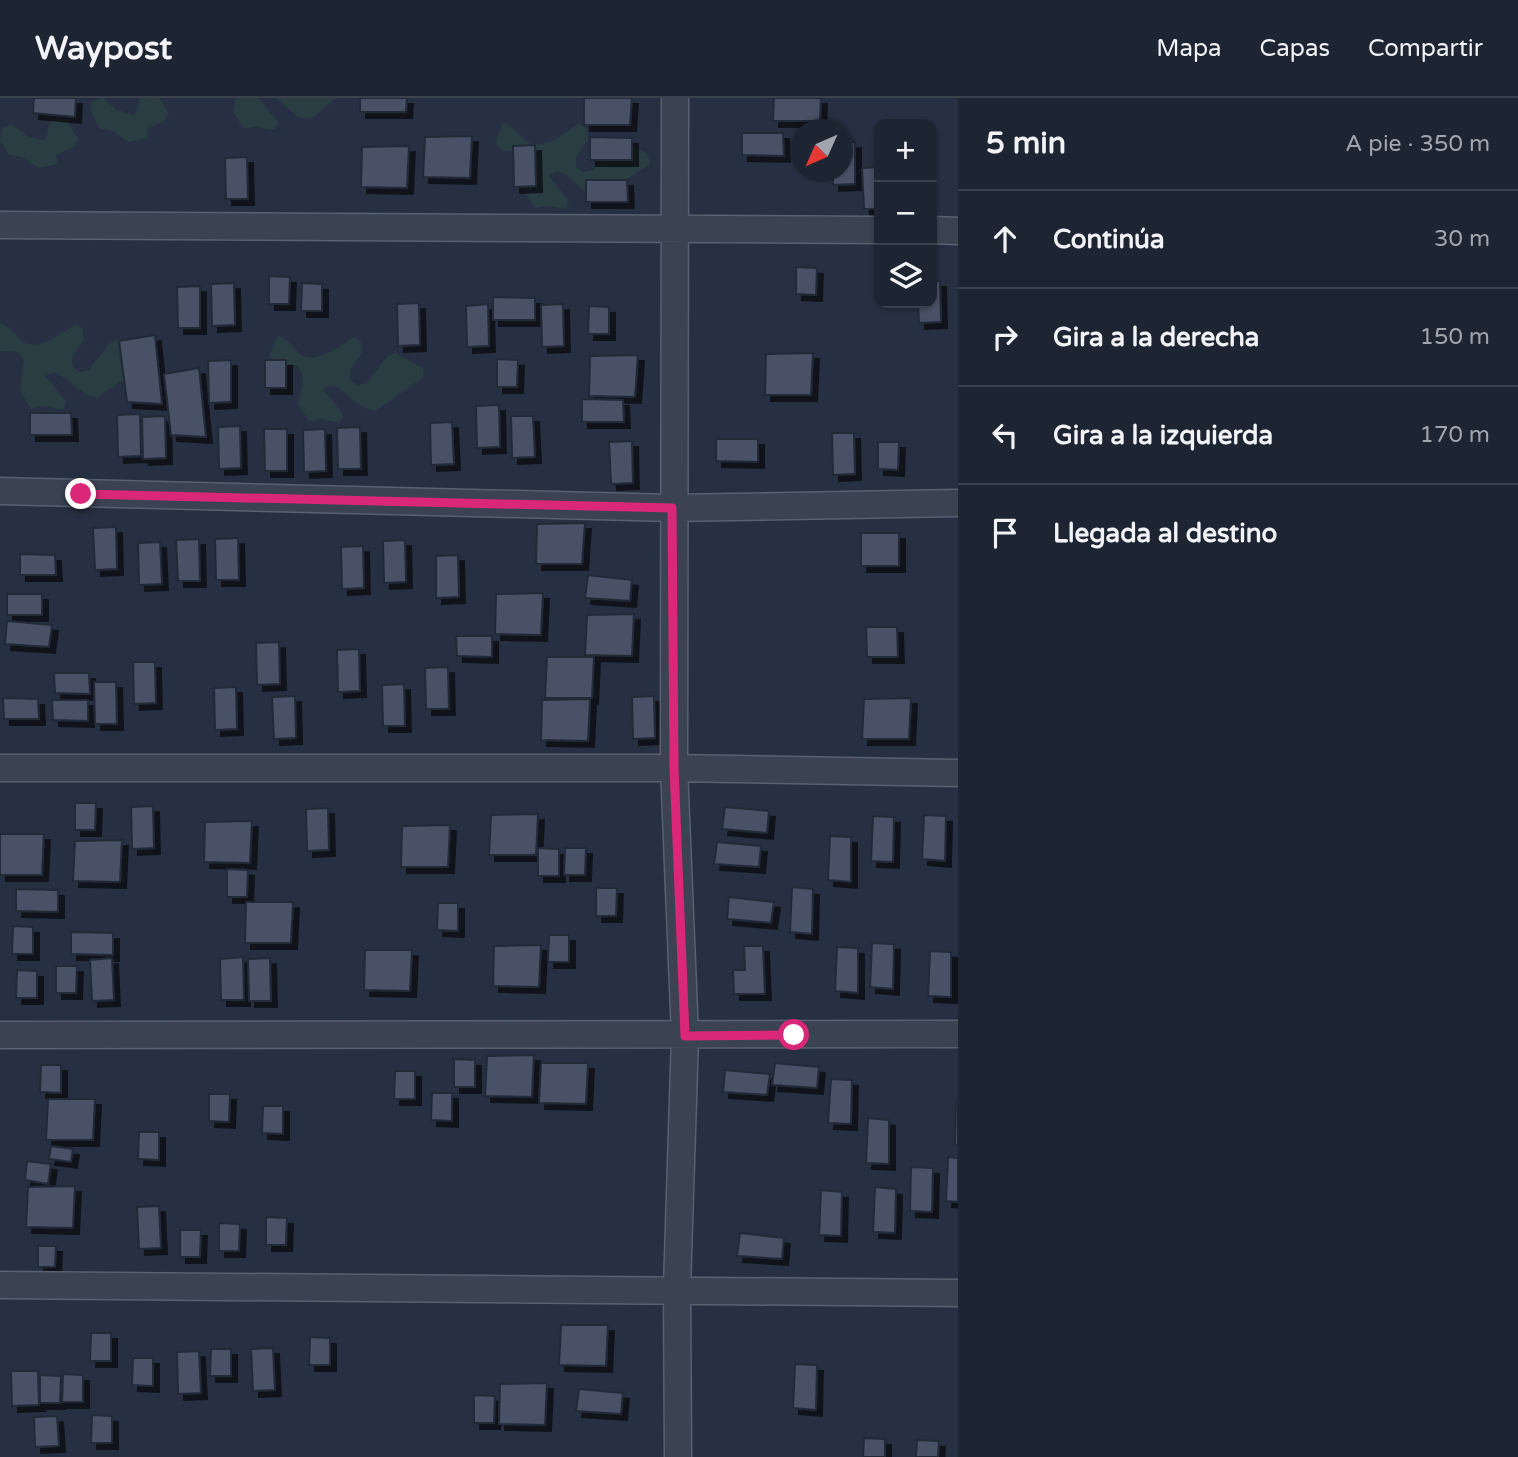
<!DOCTYPE html>
<html lang="es">
<meta charset="utf-8">
<style>
body{margin:0;font-family:"Varela Round",sans-serif;background:#2a303e;color:#f1f3f6}
.controls{position:absolute;right:21px;top:21px;display:grid;overflow:hidden;border-radius:14px;box-shadow:0 2px 5px #0004}
.controls button{width:63px;height:63px;display:grid;place-items:center;padding:0;border:0;border-bottom:2px solid #3b414d;background:#1d2432;color:#f1f3f6;font:35px sans-serif}
.compass{position:absolute;left:790px;top:21px;width:63px;height:63px;border-radius:50%;background:#1d2432;box-shadow:0 2px 5px #0004;rotate:225deg}
.stop{position:absolute;width:21px;height:21px;margin:-16px;border:5px solid #db2777;border-radius:50%;background:#fff}
.stop.end{background:#db2777;border-color:#fff;box-shadow:0 2px 7px #0008}
.list{margin:0;padding:0;list-style:none}
h2{display:flex;justify-content:space-between;align-items:center;height:91px;margin:0;padding:0 28px;font-size:30px}
h2 small{font-size:23px;font-weight:400;color:#a0a4ac}
.list li{display:grid;grid-template-columns:46px 1fr auto;gap:21px;align-items:center;box-sizing:border-box;height:98px;padding:0 28px;border-top:2px solid #3b414d}
.list b{display:block;font-size:26px;white-space:nowrap}
.list em{font-size:23px;font-style:normal;color:#a0a4ac}
.icon{flex:none;width:38px;height:38px;fill:none;stroke:currentColor;stroke-width:2;stroke-linecap:round;stroke-linejoin:round}
.map{position:relative;flex:none;width:958px;height:1359px;overflow:hidden}
header{display:flex;align-items:center;gap:42px;box-sizing:border-box;height:98px;padding:0 35px;background:#1d2432;border-bottom:2px solid #3b414d}
header strong{font-size:33px}
nav{display:flex;gap:38px;margin-inline-start:auto;font-size:24px}
main{display:flex}
aside{flex:1;background:#1d2432}
.map>svg:first-child{display:block}
.green{fill:#293d43}
.building{fill:#485166;stroke:#222939;stroke-width:2;filter:url(#shadow)}
.lines{fill:none;stroke-linecap:round;stroke-linejoin:round}
.minor-casing{stroke:#59606f;stroke-width:29}
.minor{stroke:#3b4252;stroke-width:26}
.route{stroke:#db2777;stroke-width:9}
</style>
<header>
<strong>Waypost</strong>
<nav><a>Mapa</a><a>Capas</a><a>Compartir</a></nav>
</header>
<main>
<div class="map">
<svg width="958" height="1359" viewBox="0 0 958 1359">
<defs>
<filter id="shadow"><feDropShadow dx="6" dy="6" stdDeviation="0" flood-color="#0009"/></filter>
</defs>
<rect width="100%" height="100%" fill="#273042"/>
<path class="green" d="M103,0L117,12L135,17L140,0H159L169,15L164,23L147,31L148,40L129,44L113,33L100,31L91,14L92,4Z
M236,0H258L278,24L275,32L255,29L244,31L233,14Z
M277,0H337L310,21L298,19Z
M59,21L68,25L78,41L74,49L56,57L58,66L38,70L22,59L9,57L0,41L2,30L12,26L27,38L45,43L50,24Z
M503,25C515,29 517,34 525,42C540,56 567,34 579,25L587,31L588,42L576,59V69L583,74L593,72L621,41L649,57L650,66C628,79 614,95 590,98L567,77L557,73L549,78L569,103L566,111L546,108L535,110L524,93L529,72L522,53H503L495,45Z
M0,225C11,229 13,234 21,242C36,256 63,234 76,226L83,231L84,242L72,259L73,269L80,274L89,272L109,246L117,242L129,246L146,266L97,300C80,297 70,281 54,274L45,278L66,303L63,312L43,308L31,311L20,293L24,262L19,254L0,253Z
M278,238C289,242 291,247 299,255C314,269 341,247 354,239L361,244L362,255L350,272V282L357,287L367,285L387,259L395,255L423,270L424,279L375,313C357,310 348,293 332,287L323,291L343,316L340,325L321,321L309,323L298,306L303,286L302,275L296,267L277,266L269,258Z"/>
<path class="building" d="M34,0H76L75,19L33,15Z
M360,0H407L406,14H360Z
M584,0H632L630,27H584Z
M774,0H821L820,23H773Z
M742,35H783L784,58L742,57Z
M472,38L470,80L423,79L425,39Z
M590,39L632,40V62H590Z
M855,44V86L833,87V74H842V45Z
M535,47L536,88L514,89L513,48Z
M409,48L407,90L361,89L362,49Z
M247,59L248,101H226L225,60Z
M879,69V111H864L862,70Z
M586,82H627L628,104H586Z
M796,169L817,170L816,197L796,196Z
M269,178L290,179L289,206H269Z
M932,183H940L941,224L919,225L918,205H932Z
M234,185L235,227L212,228L211,186Z
M302,185L322,186V213H301Z
M200,188V230H178L177,189Z
M493,199L535,200V222H493Z
M419,205L420,247L398,248L397,206Z
M488,206L489,248L467,249L466,208Z
M563,206L564,248L542,249L541,207Z
M589,208L609,209V236H588Z
M155,237L162,306L127,304L119,243Z
M813,255L811,297H765L766,256Z
M638,257L635,299L589,298L590,258Z
M497,261L518,262L517,289H497Z
M231,262V304L209,305L208,263Z
M265,262H286V290H265Z
M199,270L206,339L171,337L164,276Z
M582,301L623,302L624,324H582Z
M499,307L500,349L477,350L476,308Z
M30,315H71L72,337H30Z
M140,316L141,358L118,359L117,317Z
M165,318L166,360L143,361L142,319Z
M511,318H533L535,359L512,360Z
M452,324L454,366L431,367L430,325Z
M240,328L241,370L219,371L218,329Z
M360,329L361,371H338L337,330Z
M264,331H287V373H265Z
M325,331L326,373L304,374L303,332Z
M832,335H854L855,376L833,377Z
M716,341H758V364L716,363Z
M632,343L633,385L611,386L609,344Z
M878,344H899L898,372L878,371Z
M585,425L582,466H536L537,426Z
M116,429L117,471L95,472L93,430Z
M861,435H899V468H861Z
M238,440L239,482H216L215,441Z
M199,441L200,483H178L176,442Z
M405,442L406,484L384,485L383,443Z
M160,444L162,486L139,487L138,445Z
M363,448L364,490L342,491L341,449Z
M20,456L55,457L56,477H20Z
M458,457L459,499L436,500V458Z
M588,477L632,482L630,503L585,500Z
M543,495L541,537L495,536L496,496Z
M7,496H42V517H7Z
M634,516L632,558L585,557L587,517Z
M7,523L52,527L49,549L5,546Z
M866,529H897L898,559H867Z
M456,538H492V559L457,558Z
M279,544L280,586L257,587L256,545Z
M359,551L360,593L338,594L337,552Z
M547,559H594L592,600H545Z
M133,564H155L156,605L134,606Z
M448,569L449,611H426L425,570Z
M54,575H89L90,596L55,595Z
M94,584H116L117,626H95Z
M404,586L405,628H383L382,587Z
M236,589L237,631L215,632L214,590Z
M295,598L296,640L274,641L272,599Z
M654,598L655,640L633,641L632,599Z
M3,600L38,601L39,621H4Z
M911,600L909,641H862L864,601Z
M590,601L588,643L541,642L542,602Z
M52,602H88V623L53,622Z
M75,705H96L95,732H75Z
M153,708L154,750L132,751L131,709Z
M725,709L769,713L767,735L722,731Z
M328,710L329,752L307,753L306,711Z
M538,716L536,757H489L491,717Z
M924,717L946,718L945,763L922,761Z
M873,718L894,719L893,764L871,763Z
M252,723L250,765L204,764L205,724Z
M450,727L448,769H401L402,728Z
M0,736H44L42,777H0Z
M830,738L851,739V784L828,782Z
M122,742L120,784L73,783L75,743Z
M717,744L761,748L759,769L714,766Z
M538,750L559,751V778H538Z
M565,750H586L585,777H564Z
M227,771L248,772L247,799H227Z
M792,789L813,791L812,836L790,834Z
M596,790H617L616,818H596Z
M16,791L58,792V814L16,813Z
M729,799L774,804L771,825L727,821Z
M246,804H293L291,845H245Z
M438,805H458V833L437,832Z
M13,828L33,829V856H12Z
M71,834L113,835V857L71,856Z
M549,837H569V864H548Z
M872,845L894,846L893,891L870,889Z
M541,847L539,889L493,888L494,848Z
M744,848H763L765,896H734L733,872H745Z
M837,849L858,850V895L835,893Z
M365,852H412L410,893L364,892Z
M930,853L951,854V899L928,898Z
M243,859L244,902H221L220,861Z
M112,860L114,902L92,903L90,862Z
M270,860L271,903H249L248,861Z
M56,868H77L76,895H56Z
M17,872L37,873V900H16Z
M534,957L532,999L485,998L487,958Z
M454,961L475,962V989H454Z
M541,965H588L586,1006L539,1005Z
M775,965L819,969L817,990L772,987Z
M41,967H61V995L40,994Z
M725,972L770,976L767,997L723,994Z
M395,973H415V1001H394Z
M831,981L852,982L851,1026L828,1025Z
M432,995H452V1023L431,1022Z
M209,996H230L229,1024L209,1023Z
M48,1001H95L93,1042H46Z
M956,1003H958V1047H955Z
M263,1008H283V1036L262,1035Z
M868,1020L889,1022V1066L866,1065Z
M139,1034H159V1062L138,1061Z
M51,1048L73,1051L71,1064L49,1061Z
M948,1059L958,1060V1104L946,1103Z
M27,1063L51,1066L48,1086L25,1082Z
M911,1069L933,1070L932,1114L910,1113Z
M75,1088L73,1130L26,1129L28,1089Z
M875,1089L896,1091L895,1135L873,1134Z
M821,1092L842,1094L841,1138L819,1137Z
M159,1108L161,1150L139,1151L137,1109Z
M266,1119L287,1120L286,1147H266Z
M219,1125L240,1126L239,1153H219Z
M180,1132H201L200,1159H180Z
M740,1135L784,1140L782,1161L737,1158Z
M38,1148H56L55,1169H38Z
M561,1227H608L606,1268L559,1267Z
M91,1235H111V1263H90Z
M310,1239L330,1240V1267H309Z
M273,1250L275,1292L253,1293L251,1251Z
M211,1251H231V1278H210Z
M199,1253L201,1295L178,1296L177,1254Z
M133,1260H153V1288L132,1287Z
M795,1266L817,1267L816,1312L793,1310Z
M11,1273H38L39,1307L12,1308Z
M63,1276L83,1277V1304H62Z
M40,1277L61,1278L60,1305H40Z
M547,1285L545,1327L499,1326L500,1286Z
M579,1291L623,1295L621,1316L576,1313Z
M474,1297L495,1298L494,1325H474Z
M92,1317L112,1318V1345H91Z
M57,1318L59,1348L35,1349L34,1319Z
M864,1340L885,1341V1359H863Z
M917,1342L939,1343L938,1359H916Z"/>
<g class="lines">
<defs>
<path id="minor" d="M675,0L674,670L685,938L677,1190L678,1359
M0,127L879,132
M932,132L958,133
M0,393L672,410L958,405
M0,670H674L958,675
M0,937L958,936
M0,1187L958,1195"/>
</defs>
<use href="#minor" class="minor-casing"/>
<use href="#minor" class="minor"/>
</g>
<g class="lines">
<path class="route" d="M81,396L672,410L674,670L685,938L794,937"/>
</g>
</svg>
<div class="controls">
<button>+</button>
<button>−</button>
<button><svg class="icon" aria-label="layers" viewBox="0 0 24 24"><path d="M12 4l9 5-9 5-9-5zM3 14l9 5 9-5"/></svg></button>
</div>
<svg class="compass" viewBox="-18 -18 36 36"><path d="M0-13l5 13h-10z" fill="#e53935"/><path d="M0 13l5-13h-10z" fill="#a0a4ac"/></svg>
<div class="stop" style="left:794px;top:937px"></div>
<div class="stop end" style="left:81px;top:396px"></div>
</div>
<aside>
<h2>5 min<small>A pie · 350 m</small></h2>
<ul class="list">
<li><svg class="icon" aria-label="ahead" viewBox="0 0 24 24"><path d="M12 20V5M6 11l6-6 6 6"/></svg><div><b>Continúa</b></div><em>30 m</em></li>
<li><svg class="icon" aria-label="right" viewBox="0 0 24 24"><path d="M7 20v-9h11M14 6l5 5-5 5"/></svg><div><b>Gira a la derecha</b></div><em>150 m</em></li>
<li><svg class="icon" aria-label="left" viewBox="0 0 24 24"><path d="M17 20v-9H6M10 6l-5 5 5 5"/></svg><div><b>Gira a la izquierda</b></div><em>170 m</em></li>
<li><svg class="icon" aria-label="arrive" viewBox="0 0 24 24"><path d="M6 21V4h12l-3 4 3 4H6"/></svg><div><b>Llegada al destino</b></div></li>
</ul>
</aside>
</main>
